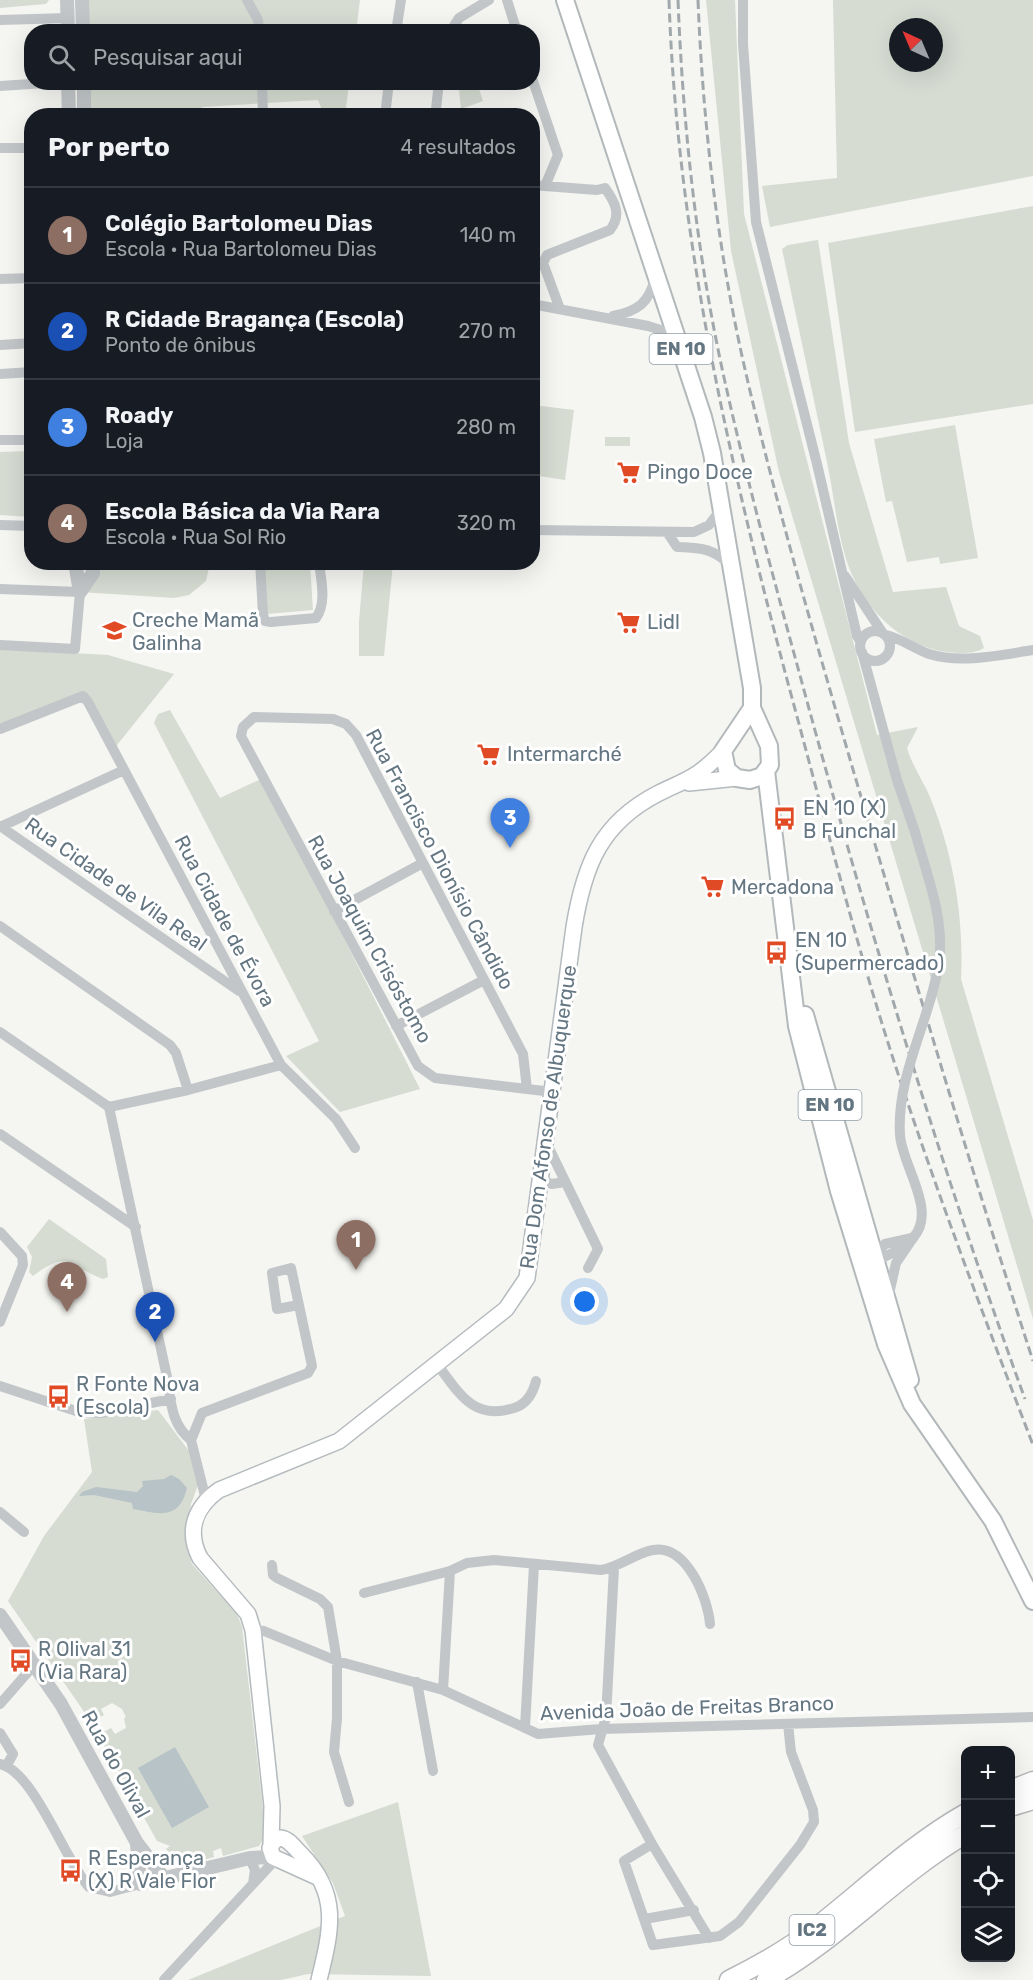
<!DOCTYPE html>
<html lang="pt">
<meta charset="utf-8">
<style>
body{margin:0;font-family:Rubik,sans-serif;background:#20242c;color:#f1f3f6}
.controls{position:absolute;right:18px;bottom:18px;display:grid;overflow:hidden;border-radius:12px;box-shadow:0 6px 24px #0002}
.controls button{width:54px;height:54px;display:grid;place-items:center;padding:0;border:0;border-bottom:2px solid #363941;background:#171b24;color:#f1f3f6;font:30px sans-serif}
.compass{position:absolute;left:889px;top:18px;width:54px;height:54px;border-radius:50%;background:#171b24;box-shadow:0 6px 24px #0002;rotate:316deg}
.you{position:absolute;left:585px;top:1302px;width:21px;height:21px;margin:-15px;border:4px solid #fff;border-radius:50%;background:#1a73e8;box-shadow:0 0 0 9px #1a73e833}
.badge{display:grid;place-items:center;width:39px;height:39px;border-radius:50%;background:#7c3aed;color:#fff;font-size:20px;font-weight:700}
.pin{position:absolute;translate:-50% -50px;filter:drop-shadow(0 2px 3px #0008)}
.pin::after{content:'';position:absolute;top:32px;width:21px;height:18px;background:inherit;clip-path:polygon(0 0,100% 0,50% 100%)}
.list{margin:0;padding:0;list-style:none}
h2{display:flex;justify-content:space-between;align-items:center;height:78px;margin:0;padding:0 24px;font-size:26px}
h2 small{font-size:20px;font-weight:400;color:#9ea1a6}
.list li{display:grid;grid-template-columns:39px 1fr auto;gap:18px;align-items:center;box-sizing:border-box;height:96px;padding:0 24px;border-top:2px solid #363941}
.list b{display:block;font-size:22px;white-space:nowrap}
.list p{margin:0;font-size:20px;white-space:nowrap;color:#9ea1a6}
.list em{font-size:20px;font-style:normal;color:#9ea1a6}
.icon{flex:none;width:33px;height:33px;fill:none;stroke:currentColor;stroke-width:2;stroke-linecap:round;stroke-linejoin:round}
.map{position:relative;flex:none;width:1033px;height:1980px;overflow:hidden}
.search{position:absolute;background:#171b24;box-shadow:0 6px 24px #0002;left:24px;top:24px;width:516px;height:66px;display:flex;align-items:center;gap:15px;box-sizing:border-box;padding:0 21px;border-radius:24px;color:#9ea1a6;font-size:22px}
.panel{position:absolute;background:#171b24;box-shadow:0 6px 24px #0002;left:24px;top:108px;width:516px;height:462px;border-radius:24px}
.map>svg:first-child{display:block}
.green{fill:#d6dcd2;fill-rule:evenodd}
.water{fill:#b7c3c7}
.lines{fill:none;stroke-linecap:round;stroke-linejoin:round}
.secondary-casing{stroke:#b4babe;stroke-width:18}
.primary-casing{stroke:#b3b8bb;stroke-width:20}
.trunk-casing{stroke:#b5b8bb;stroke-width:21}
.minor{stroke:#c2c6c9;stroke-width:10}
.tertiary{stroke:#c2c6c9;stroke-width:14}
.secondary{stroke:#fff;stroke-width:15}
.primary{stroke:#fff;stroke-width:16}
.trunk{stroke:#fff;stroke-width:18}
.rail{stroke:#a1a8ac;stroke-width:3;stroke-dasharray:9 4.5;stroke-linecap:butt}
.minor-bridge{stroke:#c2c6c9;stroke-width:10}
.labels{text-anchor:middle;stroke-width:6;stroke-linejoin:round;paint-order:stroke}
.shield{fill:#fff;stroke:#929fa8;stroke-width:1.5}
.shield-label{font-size:18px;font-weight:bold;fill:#647682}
.poi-label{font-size:20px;fill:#647682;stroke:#fff;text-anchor:start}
.street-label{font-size:20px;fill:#647682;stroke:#fff}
</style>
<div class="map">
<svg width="1033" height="1980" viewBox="0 0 1033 1980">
<rect width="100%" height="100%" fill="#f5f5f1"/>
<path class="green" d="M0,0H49L46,4L0,8Z
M84,0H360L356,32L84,31Z
M706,0H735L744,214L877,735L918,727L907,748C913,768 925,783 932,802C954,858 964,920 961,979L1033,1220V1319L779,472L731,251Z
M833,0H1033V176L770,227L762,186L837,178ZM898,27H934V63H898Z
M84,83H349L345,116L324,115L318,100L202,107V115H84Z
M463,83H477L483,101L461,109L459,90Z
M1033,206V404L855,432L828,243Z
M818,240L849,443L893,592L946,587L959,626L980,636L984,648C975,653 968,653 958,653C907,652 865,612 848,565C837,533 834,495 827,462C812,391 797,320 782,249L788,245Z
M533,405L574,410L565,480L533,475Z
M955,425L978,558L940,564L939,557L907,562L892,501L886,502L874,439Z
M605,437H630V446H605Z
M31,451V517L0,515V452Z
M92,563H210L206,581L189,595L174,598L80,592Z
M310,563L313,610L267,614L263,564Z
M364,563H393L384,656H359V621Z
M0,649L108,655L174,674L113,750L83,697L0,729Z
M170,710L220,798L263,778L420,1089L340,1112L286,1056L319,1041L154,723L158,714Z
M49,1219L106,1259L108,1277L103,1279C68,1266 70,1248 33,1276L29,1272L32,1257L27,1247Z
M158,1410L189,1451L198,1485L191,1504L186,1545L192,1564L237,1614L242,1627L266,1835L259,1846L223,1856L221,1848L213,1851L214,1857C196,1862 176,1872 159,1861L167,1859L169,1852L166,1849L170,1846L157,1841L98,1735L111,1728L115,1734L126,1728L124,1718L126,1717L122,1709L112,1703L101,1709L104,1715L91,1722L8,1601L44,1536L92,1472L84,1419Z
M398,1802L431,1976L308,1974L281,1980H188L345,1916L333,1883L302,1836Z"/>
<path class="water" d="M171,1475L179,1479L187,1488C179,1522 157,1513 133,1509L132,1503L94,1495L79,1496L82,1492L96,1487L137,1492L143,1486L142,1481L164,1479Z
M175,1747L209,1807L172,1828L138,1768Z"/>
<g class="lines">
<defs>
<path id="secondary" d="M689,783L737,778
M271,1844L272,1806L253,1630L248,1614L200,1558C186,1531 195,1507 219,1490L339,1441L506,1309L527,1278L574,927C584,866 600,823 659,793C690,778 698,777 723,751
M317,1877L273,1857L270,1848L274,1841L280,1838C290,1839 294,1848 301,1854C341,1894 331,1931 319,1980"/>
<path id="primary" d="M565,0L703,417L712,453L752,688V708L769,746L770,765L762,776L750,780L737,778L727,770L723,751L752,708
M766,771L797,1026L839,1191L886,1344L912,1404L993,1521L1033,1601
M805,1015L910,1380"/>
<path id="trunk" d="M1010,1790L1033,1781
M1010,1807L1033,1800
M729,1980C759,1965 789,1948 815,1928C865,1889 911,1844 966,1813
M766,1980C839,1940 894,1876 966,1834"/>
</defs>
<use href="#secondary" class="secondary-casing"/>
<use href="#primary" class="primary-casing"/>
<use href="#trunk" class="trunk-casing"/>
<path class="minor" d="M247,0L258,20L259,32
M507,0L517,32
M743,0V44L756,222L817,464L857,636L861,642
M0,20L68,18
M396,32L401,0
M450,32L459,18L489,0
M532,78L558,155L545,186
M262,82L263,116
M0,86L61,82
M385,116L389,82
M439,116L436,109L439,82
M0,148H32
M532,185L597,190L605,188C615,202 622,215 610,230L547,255L543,263L560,309
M0,279L32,278
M532,304L648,326L664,331L675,341
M613,316C638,311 649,303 655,278
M0,345L32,343
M0,374L32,372
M0,440H32
M0,525L32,526
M532,530L694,532L709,525L722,508
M667,532L677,547C701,548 714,548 731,566
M210,562H212
M260,562L263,614L265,621L271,622L316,618C327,603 321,580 319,562
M845,576L882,632
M0,589L80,592L75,649L0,645
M860 646a15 15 0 1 1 30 0a15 15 0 1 1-30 0Z
M886,635C902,639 913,648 929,654C961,664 1000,655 1033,650
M862,652L897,780L915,832
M0,729L83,696L88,702L281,1065L336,1119L355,1148
M0,826L239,991
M0,827L124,770
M334,911L421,864
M0,926L170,1045L176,1053L188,1090
M396,1026L484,980
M0,1032L109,1107L167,1377C171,1402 171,1424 191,1440
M527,1089L435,1078L418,1066L241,736L243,727L254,717L333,719L346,724L356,735L523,1054L527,1089L553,1092
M109,1107L188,1090L281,1065
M0,1134L136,1227
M546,1142L598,1249L588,1268
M540,1180L552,1184L565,1182
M0,1232L22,1256L23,1265L0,1322
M870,1254L884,1257L903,1248
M872,1258L885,1244L912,1238
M889,1294L896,1263L913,1238
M437,1364C459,1393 473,1421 514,1408C527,1404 533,1393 536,1381
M0,1386L79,1412L101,1413L171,1399
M206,1500L191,1440L202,1413L308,1373L312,1366L291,1268L272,1273L277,1309L299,1305
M0,1512L24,1532
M272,1565L273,1575L277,1578L320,1599L328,1607L337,1661V1718L334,1752L349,1802
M614,1568L606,1717L598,1745L652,1844L709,1938
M364,1593L450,1571L467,1563L494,1560L601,1570C620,1567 635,1553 653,1550C687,1544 708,1599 710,1624
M253,1630L264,1631L337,1661L443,1690L538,1734L601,1729L1033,1717
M417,1682L433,1771
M443,1690L450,1571
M0,1704L35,1664
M525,1727L534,1565
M0,1733L13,1754L7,1765
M0,1764C34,1771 65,1861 89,1887L110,1892L140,1884
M652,1844L624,1861L653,1945L720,1936L739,1922L800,1845L814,1822L813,1810L791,1752L788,1724
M250,1858L255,1870L253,1884
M645,1919L694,1910
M164,1980L276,1859"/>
<path class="tertiary" d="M67,0L68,32
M82,0L83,32
M68,82L69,116
M84,82V116
M75,562L80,592
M80,592L93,573L92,562
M0,1615L61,1704L137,1843L164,1878
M137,1843L140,1884L250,1858L273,1857"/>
<use href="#secondary" class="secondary"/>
<use href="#primary" class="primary"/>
<use href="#trunk" class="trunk"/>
<path class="rail" d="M669,0C677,235 729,461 789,687C822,808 852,930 890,1049C933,1183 983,1314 1033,1445
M678,0C683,128 697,257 725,382C749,490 779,598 808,705C872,939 942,1171 1025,1399
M698,0C703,126 718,254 747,378C778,511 816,642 854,773C912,970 970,1166 1033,1361"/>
<path class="minor-bridge" d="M913,1238C938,1211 902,1166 900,1135C896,1075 931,1019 939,961C945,918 926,873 915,832"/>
</g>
<defs>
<symbol id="supermarket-bare" viewBox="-9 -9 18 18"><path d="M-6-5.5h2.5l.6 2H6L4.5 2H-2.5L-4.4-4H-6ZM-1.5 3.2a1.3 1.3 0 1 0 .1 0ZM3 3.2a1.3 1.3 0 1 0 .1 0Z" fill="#e04b26" stroke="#fff" stroke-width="2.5" paint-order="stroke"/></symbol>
<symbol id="school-bare" viewBox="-9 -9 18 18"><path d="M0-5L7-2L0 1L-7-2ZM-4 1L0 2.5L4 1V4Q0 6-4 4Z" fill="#e04b26" stroke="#fff" stroke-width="2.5" paint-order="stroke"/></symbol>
<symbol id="bus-bare" viewBox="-9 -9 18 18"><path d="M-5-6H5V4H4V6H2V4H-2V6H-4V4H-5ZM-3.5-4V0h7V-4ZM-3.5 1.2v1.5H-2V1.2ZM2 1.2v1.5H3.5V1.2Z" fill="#e04b26" stroke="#fff" stroke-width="2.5" paint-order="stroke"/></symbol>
</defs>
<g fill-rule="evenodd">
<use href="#supermarket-bare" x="612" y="456" width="33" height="33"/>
<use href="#supermarket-bare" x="612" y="606" width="33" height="33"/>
<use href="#school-bare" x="98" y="614" width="33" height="33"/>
<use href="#supermarket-bare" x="472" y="738" width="33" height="33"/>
<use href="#bus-bare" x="768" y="802" width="33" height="33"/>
<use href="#supermarket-bare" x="696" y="870" width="33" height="33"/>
<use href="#bus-bare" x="760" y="936" width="33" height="33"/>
<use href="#bus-bare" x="42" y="1380" width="33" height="33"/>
<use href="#bus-bare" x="4" y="1644" width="33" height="33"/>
<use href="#bus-bare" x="54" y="1854" width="33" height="33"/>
</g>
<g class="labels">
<g class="shield">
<rect x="649.5" y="334" width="63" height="30" rx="4.5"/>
<rect x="798.5" y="1090" width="63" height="30" rx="4.5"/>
<rect x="789.5" y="1915" width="45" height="30" rx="4.5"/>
</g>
<g class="shield-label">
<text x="681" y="355">EN 10</text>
<text x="830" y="1111">EN 10</text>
<text x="812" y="1936">IC2</text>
</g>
<g class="poi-label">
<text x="647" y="479">Pingo Doce</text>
<text x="132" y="627">Creche Mamã<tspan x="132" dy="23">Galinha</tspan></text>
<text x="647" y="629">Lidl</text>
<text x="507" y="761">Intermarché</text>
<text x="803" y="815">EN 10 (X)<tspan x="803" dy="23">B Funchal</tspan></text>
<text x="731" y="894">Mercadona</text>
<text x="795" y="947">EN 10<tspan x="795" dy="23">(Supermercado)</tspan></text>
<text x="76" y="1391">R Fonte Nova<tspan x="76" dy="23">(Escola)</tspan></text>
<text x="38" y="1656">R Olival 31<tspan x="38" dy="23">(Via Rara)</tspan></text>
<text x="88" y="1865">R Esperança<tspan x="88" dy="23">(X) R Vale Flor</tspan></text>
</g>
<g class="street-label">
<text transform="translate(440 859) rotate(62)" y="7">Rua Francisco Dionísio Cândido</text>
<text transform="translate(116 884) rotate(35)" y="7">Rua Cidade de Vila Real</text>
<text transform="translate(225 921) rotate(62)" y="7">Rua Cidade de Évora</text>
<text transform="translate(370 939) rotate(61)" y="7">Rua Joaquim Crisóstomo</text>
<text transform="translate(548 1117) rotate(-82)" y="7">Rua Dom Afonso de Albuquerque</text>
<text transform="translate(687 1708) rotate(-2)" y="7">Avenida João de Freitas Branco</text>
<text transform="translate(116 1764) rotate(61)" y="7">Rua do Olival</text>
</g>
</g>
</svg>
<div class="controls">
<button>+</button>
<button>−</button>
<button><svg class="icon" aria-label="locate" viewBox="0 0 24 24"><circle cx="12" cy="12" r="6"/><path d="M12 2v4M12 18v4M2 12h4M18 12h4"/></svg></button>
<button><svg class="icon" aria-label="layers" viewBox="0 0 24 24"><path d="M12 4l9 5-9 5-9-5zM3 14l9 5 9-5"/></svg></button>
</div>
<svg class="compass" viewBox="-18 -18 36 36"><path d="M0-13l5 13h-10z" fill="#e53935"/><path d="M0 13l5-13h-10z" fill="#9ea1a6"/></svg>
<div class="you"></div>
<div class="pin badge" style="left:356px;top:1270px;background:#8d6e63">1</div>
<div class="pin badge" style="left:155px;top:1342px;background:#1a4fb4">2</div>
<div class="pin badge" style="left:510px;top:848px;background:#3f7fe0">3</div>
<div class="pin badge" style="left:67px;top:1312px;background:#8d6e63">4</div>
<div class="search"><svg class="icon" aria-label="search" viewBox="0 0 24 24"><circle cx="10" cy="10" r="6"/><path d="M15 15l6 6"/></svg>Pesquisar aqui</div>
<section class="panel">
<h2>Por perto<small>4 resultados</small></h2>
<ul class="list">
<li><span class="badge" style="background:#8d6e63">1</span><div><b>Colégio Bartolomeu Dias</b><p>Escola · Rua Bartolomeu Dias</p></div><em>140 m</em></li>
<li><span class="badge" style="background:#1a4fb4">2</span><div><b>R Cidade Bragança (Escola)</b><p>Ponto de ônibus</p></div><em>270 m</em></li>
<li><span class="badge" style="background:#3f7fe0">3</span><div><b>Roady</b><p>Loja</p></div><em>280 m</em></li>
<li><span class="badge" style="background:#8d6e63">4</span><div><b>Escola Básica da Via Rara</b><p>Escola · Rua Sol Rio</p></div><em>320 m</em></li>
</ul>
</section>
</div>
